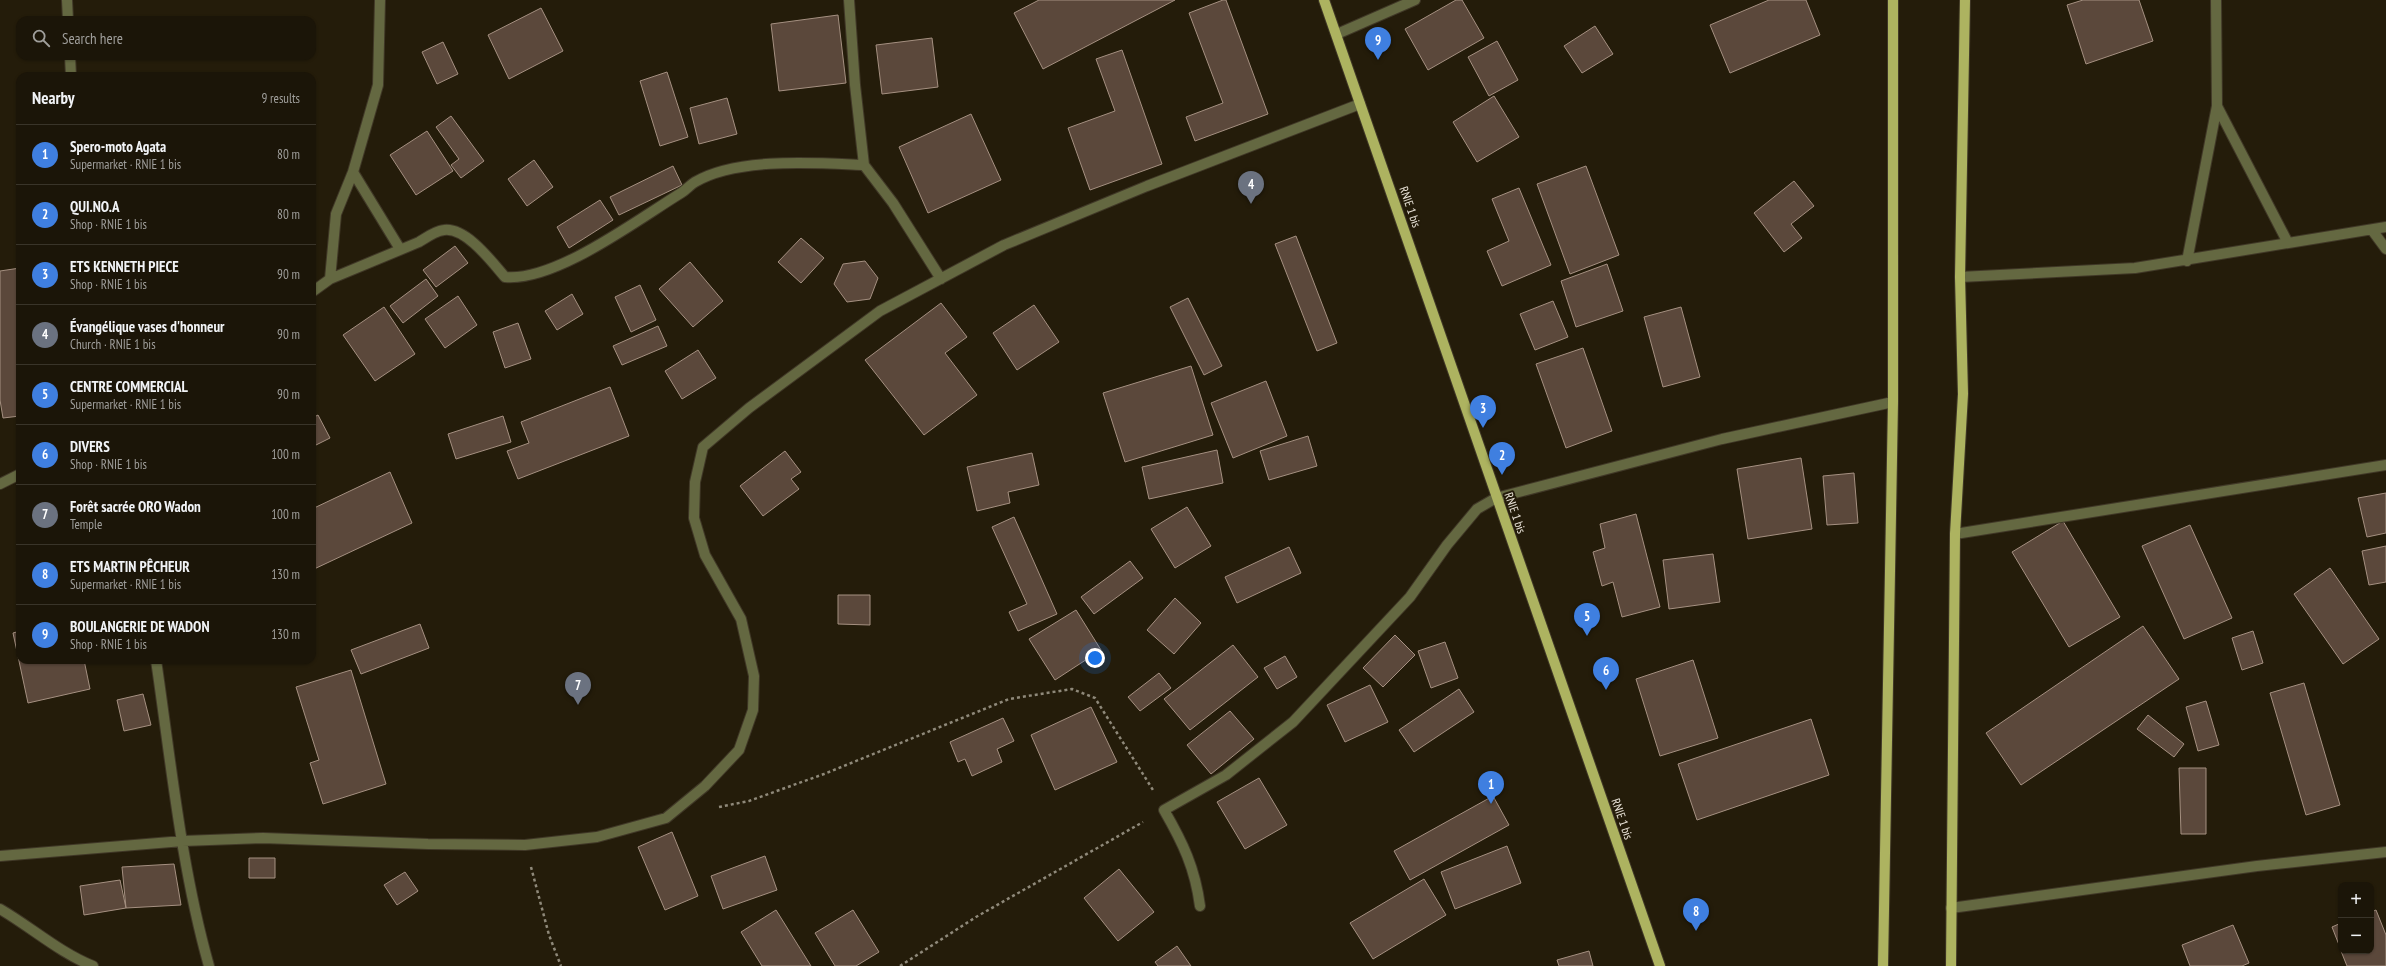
<!DOCTYPE html>
<meta charset="utf-8">
<style>
body{margin:0;font-family:"PT Sans Narrow",sans-serif;background:#241e12;color:#f1f3f6}
.controls{position:absolute;right:12px;bottom:12px;display:grid;overflow:hidden;border-radius:8px;box-shadow:0 1px 3px #0004}
.controls button{width:36px;height:36px;display:grid;place-items:center;padding:0;border:0;border-bottom:1px solid #393429;background:#1b1508;color:#f1f3f6;font:20px sans-serif}
.you{position:absolute;left:1095px;top:658px;width:14px;height:14px;margin:-10px;border:3px solid #fff;border-radius:50%;background:#1a73e8;box-shadow:0 0 0 6px #1a73e833}
.badge{display:grid;place-items:center;width:26px;height:26px;border-radius:50%;background:#db2777;color:#fff;font-size:13px;font-weight:700}
.pin{position:absolute;translate:-50% -33px;filter:drop-shadow(0 1px 2px #0008)}
.pin::after{content:'';position:absolute;top:21px;width:14px;height:12px;background:inherit;clip-path:polygon(0 0,100% 0,50% 100%)}
.list{margin:0;padding:0;list-style:none}
h2{display:flex;justify-content:space-between;align-items:center;height:52px;margin:0;padding:0 16px;font-size:17px}
h2 small{font-size:13px;font-weight:400;color:#a09f9c}
.list li{display:grid;grid-template-columns:26px 1fr auto;gap:12px;align-items:center;box-sizing:border-box;height:60px;padding:0 16px;border-top:1px solid #393429}
.list b{display:block;font-size:15px;white-space:nowrap}
.list p{margin:0;font-size:13px;white-space:nowrap;color:#a09f9c}
.list em{font-size:13px;font-style:normal;color:#a09f9c}
.icon{flex:none;width:22px;height:22px;fill:none;stroke:currentColor;stroke-width:2;stroke-linecap:round;stroke-linejoin:round}
.map{position:relative;flex:none;width:2386px;height:966px;overflow:hidden}
.search{position:absolute;background:#1b1508;box-shadow:0 1px 3px #0004;left:16px;top:16px;width:300px;height:44px;display:flex;align-items:center;gap:10px;box-sizing:border-box;padding:0 14px;border-radius:12px;color:#a09f9c;font-size:15px}
.panel{position:absolute;background:#1b1508;box-shadow:0 1px 3px #0004;left:16px;top:72px;width:300px;height:592px;border-radius:12px}
.map>svg:first-child{display:block}
.building{fill:#5b483b;stroke:#a59081}
.lines{fill:none;stroke-linecap:round;stroke-linejoin:round}
.street-casing{stroke:#403827;stroke-width:12}
.primary-casing{stroke:#403827;stroke-width:12}
.path{stroke:#8f897a;stroke-width:2.5;stroke-dasharray:3 3;stroke-linecap:butt}
.street{stroke:#646841;stroke-width:10}
.primary{stroke:#adb360;stroke-width:10}
.labels{text-anchor:middle;stroke-width:4;stroke-linejoin:round;paint-order:stroke}
.street-label{font-size:12px;fill:#ebe5da;stroke:#241c0a}
</style>
<div class="map">
<svg width="2386" height="966" viewBox="0 0 2386 966">
<rect width="100%" height="100%" fill="#241c0a"/>
<path class="building" d="M1039,0H1175L1043,69L1014,13Z
M1223,0H1226L1268,114L1195,141L1186,117L1223,103L1189,13Z
M1456,0H1462L1484,38L1428,70L1405,29Z
M1769,0H1806L1820,35L1730,73L1710,25Z
M2083,0H2139L2153,41L2086,64L2067,5Z
M541,8L563,51L509,79L488,35Z
M838,15L846,83L779,91L771,24Z
M1595,26L1613,54L1582,73L1564,46Z
M932,38L938,87L882,94L876,45Z
M1497,41L1518,80L1489,96L1468,57Z
M443,42L458,74L437,84L422,52Z
M1122,50L1162,164L1090,190L1068,128L1115,111L1096,59Z
M667,72L688,137L660,146L640,81Z
M1494,96L1519,137L1477,162L1453,122Z
M727,98L737,134L699,144L690,108Z
M971,114L1001,180L928,213L899,147Z
M451,116L484,161L461,178L451,165L459,159L436,127Z
M427,131L453,171L416,195L390,155Z
M534,160L553,187L527,206L508,179Z
M673,166L682,185L619,215L610,197Z
M1586,166L1619,255L1570,274L1537,184Z
M1794,181L1814,206L1791,224L1802,238L1784,252L1754,213Z
M1519,188L1551,265L1502,286L1487,251L1509,241L1492,199Z
M600,200L613,220L569,248L557,227Z
M1296,236L1337,343L1317,351L1275,244Z
M801,238L824,258L801,283L778,262Z
M455,246L468,263L436,287L423,270Z
M865,261L878,278L870,299L847,302L834,284L843,264Z
M690,262L723,301L693,327L659,289Z
M1607,264L1623,311L1576,327L1561,281Z
M20,268V416L3,418L0,400V271Z
M426,279L438,296L403,323L390,306Z
M640,285L656,320L631,332L615,297Z
M572,294L583,314L557,330L545,311Z
M458,296L477,325L445,348L425,319Z
M1188,298L1222,366L1204,375L1170,307Z
M1553,301L1568,337L1535,350L1520,314Z
M941,303L967,337L945,353L977,395L924,435L865,360Z
M1034,305L1059,342L1017,370L993,333Z
M384,307L415,354L375,381L343,335Z
M1681,307L1700,377L1663,387L1644,317Z
M518,323L531,359L505,368L493,332Z
M658,326L667,346L622,365L613,346Z
M1583,348L1612,431L1566,448L1536,364Z
M698,350L716,378L682,399L665,371Z
M1191,366L1213,435L1125,462L1103,393Z
M1266,381L1287,436L1233,458L1211,403Z
M610,387L629,436L518,479L507,451L529,443L521,422Z
M318,415L330,438L312,447V418Z
M503,416L511,442L456,459L448,434Z
M1308,436L1317,466L1269,480L1260,451Z
M1217,450L1223,483L1149,499L1142,467Z
M785,451L801,472L791,479L799,489L763,516L740,486Z
M1032,453L1039,485L1008,492L1010,503L977,511L967,467Z
M1801,458L1812,529L1748,539L1737,469Z
M390,472L412,523L312,570V509Z
M1854,473L1858,523L1827,525L1823,476Z
M2386,493V533L2367,537L2358,498Z
M1187,507L1211,546L1175,568L1151,529Z
M1636,514L1660,607L1622,617L1613,582L1602,586L1593,552L1605,548L1600,524Z
M1014,517L1057,614L1018,631L1009,612L1027,604L992,527Z
M2063,521L2120,617L2069,647L2012,552Z
M2190,525L2232,618L2184,639L2142,546Z
M2386,546V582L2369,585L2362,551Z
M1289,547L1301,573L1237,603L1225,577Z
M1713,554L1720,602L1669,609L1663,560Z
M1130,561L1143,578L1094,614L1081,597Z
M2330,568L2379,639L2343,664L2294,594Z
M838,595H870V625L838,624Z
M1175,598L1201,623L1174,654L1147,630Z
M1076,610L1101,650L1055,680L1029,639Z
M420,624L429,648L361,674L351,650Z
M2143,626L2179,679L2021,785L1986,733Z
M20,631V660H84L90,689L28,703L13,633Z
M2253,631L2263,663L2242,670L2232,638Z
M1395,635L1415,655L1383,687L1363,668Z
M1445,642L1458,678L1431,688L1418,651Z
M1233,645L1258,677L1190,730L1164,699Z
M1285,656L1297,677L1277,689L1264,668Z
M1693,660L1718,738L1660,756L1636,679Z
M351,670L386,784L323,804L310,763L319,760L296,687Z
M1159,673L1171,688L1140,711L1128,697Z
M2304,683L2340,805L2306,815L2270,693Z
M1370,685L1388,722L1345,742L1327,705Z
M1459,689L1474,712L1414,752L1399,730Z
M143,694L151,725L124,731L117,700Z
M2206,701L2219,745L2198,751L2186,707Z
M1091,707L1117,762L1055,790L1031,735Z
M1230,711L1254,739L1211,774L1187,745Z
M2148,715L2184,744L2174,757L2137,729Z
M1003,718L1014,741L997,749L1002,762L972,776L965,759L958,762L950,742Z
M1811,719L1829,775L1697,820L1678,764Z
M2179,768H2206V834H2181Z
M1259,778L1287,825L1245,849L1217,802Z
M1493,796L1509,825L1410,880L1394,851Z
M672,832L698,896L665,910L638,847Z
M1507,846L1521,883L1455,909L1441,872Z
M765,856L777,890L723,909L711,876Z
M249,858H275V878H249Z
M174,864L181,905L126,908L122,867Z
M1119,869L1154,912L1118,941L1084,898Z
M405,872L418,891L397,905L384,885Z
M1424,879L1446,915L1373,959L1350,923Z
M120,880L126,908L84,915L80,886Z
M776,910L811,966H762L741,932Z
M853,910L879,952L856,966H835L815,933Z
M2376,910L2386,935V966H2347L2341,951H2371V912Z
M2341,923V950L2332,927Z
M2233,925L2249,963L2242,966H2190L2182,945Z
M1177,946L1191,966H1158L1155,962Z
M1589,951L1593,966H1559L1557,960Z"/>
<g class="lines">
<defs>
<path id="street" d="M67,0L68,20
M849,0L855,85L864,165L893,203L941,279
M2216,0L2217,106L2288,243
M1337,34L1415,0
M70,56L71,76
M353,172L400,249
M2372,230L2386,249
M2187,261L2217,106
M1960,277L2135,268L2386,227
M330,279L336,214L353,172L378,85L380,0
M312,292L330,279L419,242C427,237 435,231 444,230C466,227 492,262 505,277C555,282 637,220 681,193C686,190 690,185 695,182C737,157 816,163 864,165
M0,484L20,474
M1955,534L2386,465
M156,660C171,762 181,867 209,966
M0,856L183,841L263,838L428,844L525,845L597,837L666,818L705,786L739,750L753,710L754,676L741,619L705,555L694,518L695,482L703,447L749,408L880,311L1004,245L1147,186L1360,104
M1200,906C1195,868 1183,843 1164,810L1226,775L1293,722L1410,597L1447,545L1477,509L1496,498L1722,439L1893,402
M1951,908L2257,866L2386,852
M0,909C31,927 60,953 93,966"/>
<path id="primary" d="M1324,0L1660,966
M1883,966L1893,402V0
M1951,966L1955,534L1963,394L1960,277L1965,0"/>
</defs>
<use href="#street" class="street-casing"/>
<use href="#primary" class="primary-casing"/>
<path class="path" d="M719,807L749,801L824,774L1009,699L1072,689L1095,698L1153,790
M531,867L549,935L561,966
M900,966L976,917L1143,822"/>
<use href="#street" class="street"/>
<use href="#primary" class="primary"/>
</g>
<g class="labels">
<g class="street-label">
<text transform="translate(1410 207) rotate(71)" y="4">RNIE 1 bis</text>
<text transform="translate(1515 513) rotate(71)" y="4">RNIE 1 bis</text>
<text transform="translate(1622 819) rotate(71)" y="4">RNIE 1 bis</text>
</g>
</g>
</svg>
<div class="controls">
<button>+</button>
<button>−</button>
</div>
<div class="you"></div>
<div class="pin badge" style="left:1491px;top:804px;background:#3f7fe0">1</div>
<div class="pin badge" style="left:1502px;top:475px;background:#3f7fe0">2</div>
<div class="pin badge" style="left:1483px;top:428px;background:#3f7fe0">3</div>
<div class="pin badge" style="left:1251px;top:204px;background:#6b7280">4</div>
<div class="pin badge" style="left:1587px;top:636px;background:#3f7fe0">5</div>
<div class="pin badge" style="left:1606px;top:690px;background:#3f7fe0">6</div>
<div class="pin badge" style="left:578px;top:705px;background:#6b7280">7</div>
<div class="pin badge" style="left:1696px;top:931px;background:#3f7fe0">8</div>
<div class="pin badge" style="left:1378px;top:60px;background:#3f7fe0">9</div>
<div class="search"><svg class="icon" aria-label="search" viewBox="0 0 24 24"><circle cx="10" cy="10" r="6"/><path d="M15 15l6 6"/></svg>Search here</div>
<section class="panel">
<h2>Nearby<small>9 results</small></h2>
<ul class="list">
<li><span class="badge" style="background:#3f7fe0">1</span><div><b>Spero-moto Agata</b><p>Supermarket · RNIE 1 bis</p></div><em>80 m</em></li>
<li><span class="badge" style="background:#3f7fe0">2</span><div><b>QUI.NO.A</b><p>Shop · RNIE 1 bis</p></div><em>80 m</em></li>
<li><span class="badge" style="background:#3f7fe0">3</span><div><b>ETS KENNETH PIECE</b><p>Shop · RNIE 1 bis</p></div><em>90 m</em></li>
<li><span class="badge" style="background:#6b7280">4</span><div><b>Évangélique vases d'honneur</b><p>Church · RNIE 1 bis</p></div><em>90 m</em></li>
<li><span class="badge" style="background:#3f7fe0">5</span><div><b>CENTRE COMMERCIAL</b><p>Supermarket · RNIE 1 bis</p></div><em>90 m</em></li>
<li><span class="badge" style="background:#3f7fe0">6</span><div><b>DIVERS</b><p>Shop · RNIE 1 bis</p></div><em>100 m</em></li>
<li><span class="badge" style="background:#6b7280">7</span><div><b>Forêt sacrée ORO Wadon</b><p>Temple</p></div><em>100 m</em></li>
<li><span class="badge" style="background:#3f7fe0">8</span><div><b>ETS MARTIN PÊCHEUR</b><p>Supermarket · RNIE 1 bis</p></div><em>130 m</em></li>
<li><span class="badge" style="background:#3f7fe0">9</span><div><b>BOULANGERIE DE WADON</b><p>Shop · RNIE 1 bis</p></div><em>130 m</em></li>
</ul>
</section>
</div>
